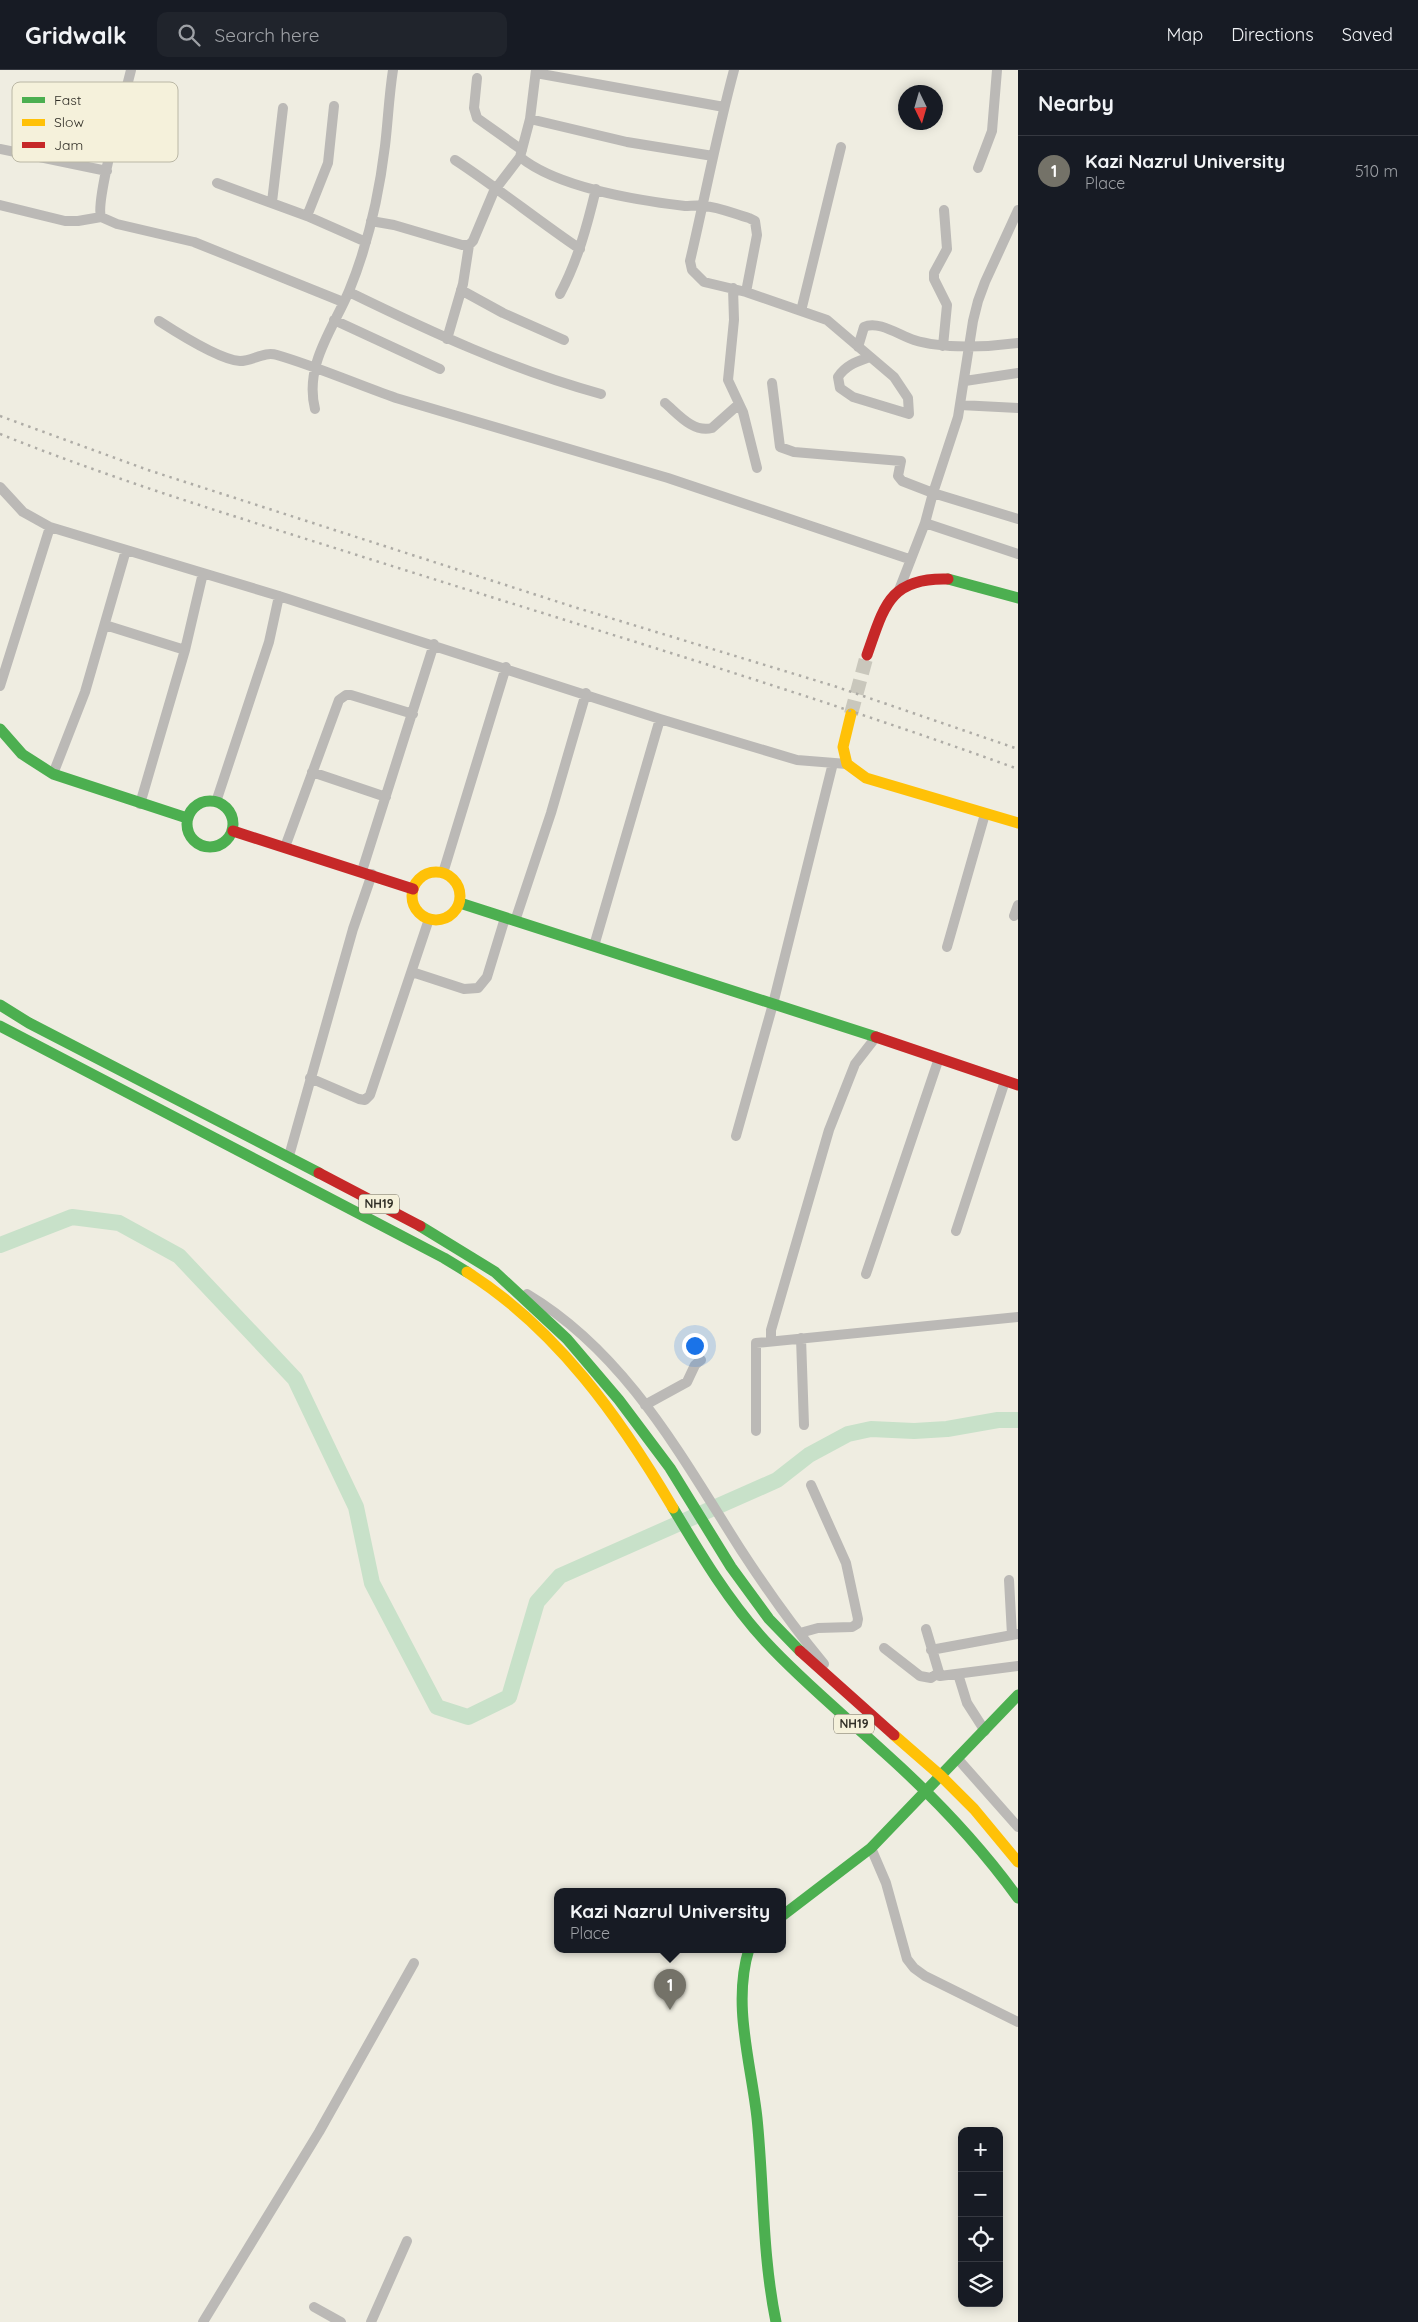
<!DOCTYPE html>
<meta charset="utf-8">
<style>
body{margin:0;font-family:Quicksand,sans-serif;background:#20242c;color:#f1f3f6}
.controls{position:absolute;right:15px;bottom:15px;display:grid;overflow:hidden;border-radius:10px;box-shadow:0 2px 12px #0003}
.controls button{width:45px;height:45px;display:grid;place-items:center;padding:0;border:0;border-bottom:1px solid #363941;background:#171b24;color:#f1f3f6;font:25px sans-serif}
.compass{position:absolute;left:898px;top:15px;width:45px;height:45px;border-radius:50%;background:#171b24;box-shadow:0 2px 12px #0003;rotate:175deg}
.you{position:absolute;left:694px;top:1275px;width:18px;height:18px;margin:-12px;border:4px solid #fff;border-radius:50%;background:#1a73e8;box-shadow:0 0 0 8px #1a73e833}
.badge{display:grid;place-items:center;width:32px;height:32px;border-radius:50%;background:#747268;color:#fff;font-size:16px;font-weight:700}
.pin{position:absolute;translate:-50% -41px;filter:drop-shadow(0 1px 2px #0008)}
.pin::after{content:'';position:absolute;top:26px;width:18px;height:15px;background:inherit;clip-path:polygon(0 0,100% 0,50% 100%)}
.popup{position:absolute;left:554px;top:1818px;width:232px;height:65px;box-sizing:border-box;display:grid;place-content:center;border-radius:10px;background:#171b24;filter:drop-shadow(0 1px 4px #0005);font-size:16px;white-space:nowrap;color:#9ea1a6}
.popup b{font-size:19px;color:#f1f3f6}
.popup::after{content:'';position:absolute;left:50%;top:100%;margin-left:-10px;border:10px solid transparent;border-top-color:#171b24}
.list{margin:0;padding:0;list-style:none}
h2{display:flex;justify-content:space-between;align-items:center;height:65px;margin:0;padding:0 20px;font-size:21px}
h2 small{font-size:16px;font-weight:400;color:#9ea1a6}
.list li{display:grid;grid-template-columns:32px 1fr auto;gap:15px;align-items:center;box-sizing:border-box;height:70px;padding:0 20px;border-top:1px solid #363941}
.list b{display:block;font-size:19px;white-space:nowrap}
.list p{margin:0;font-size:16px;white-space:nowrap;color:#9ea1a6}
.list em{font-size:16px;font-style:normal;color:#9ea1a6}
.icon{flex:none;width:28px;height:28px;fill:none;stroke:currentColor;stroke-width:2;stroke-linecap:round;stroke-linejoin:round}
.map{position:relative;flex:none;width:1018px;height:2252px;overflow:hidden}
header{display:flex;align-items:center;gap:30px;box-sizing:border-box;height:70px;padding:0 25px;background:#171b24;border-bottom:1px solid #363941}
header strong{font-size:24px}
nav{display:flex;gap:28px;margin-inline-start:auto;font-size:18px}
.search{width:350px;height:45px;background:#20242c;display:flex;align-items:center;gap:12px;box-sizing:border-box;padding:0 18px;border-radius:10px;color:#9ea1a6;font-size:19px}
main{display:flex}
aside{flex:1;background:#171b24}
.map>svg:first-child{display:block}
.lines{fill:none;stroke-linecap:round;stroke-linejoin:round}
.river{stroke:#c8e1c9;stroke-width:16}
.secondary-tunnel{stroke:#c9c7bc;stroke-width:14;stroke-dasharray:14 7;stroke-linecap:butt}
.street{stroke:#bbb9b6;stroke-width:10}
.fast{stroke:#4caf50;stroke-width:11}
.slow{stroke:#ffc107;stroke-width:11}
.jam{stroke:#c62828;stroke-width:11}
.rail{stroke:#aeaca6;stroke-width:2.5;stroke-dasharray:2.5 5;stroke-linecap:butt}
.labels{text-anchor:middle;stroke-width:5;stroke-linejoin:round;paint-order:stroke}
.shield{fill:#f5f1db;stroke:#6c695d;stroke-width:1}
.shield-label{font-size:12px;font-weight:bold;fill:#312f27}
.key{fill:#f5f1db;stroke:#bab7a5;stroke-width:1}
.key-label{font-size:14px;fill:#312f27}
</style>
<header>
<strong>Gridwalk</strong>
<div class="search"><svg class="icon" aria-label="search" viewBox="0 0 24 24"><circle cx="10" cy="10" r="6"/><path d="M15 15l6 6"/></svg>Search here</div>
<nav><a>Map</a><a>Directions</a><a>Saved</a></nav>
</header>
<main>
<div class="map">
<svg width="1018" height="2252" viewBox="0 0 1018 2252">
<rect width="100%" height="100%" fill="#efede1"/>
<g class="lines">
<path class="river" d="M0,1175L72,1147L119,1153L179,1186L295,1309L356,1437L372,1513L437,1637L468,1647L509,1627L537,1532L560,1506L777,1410L809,1385L848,1364L871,1359L914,1361L947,1359L998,1350H1018"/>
<path class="secondary-tunnel" d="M851,644L867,585"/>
<path class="street" d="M131,0C125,25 95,130 101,147L117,154L194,172L343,232
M536,0L530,49L520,87C558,118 636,130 685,136C691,136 698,135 704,136C719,137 734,144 749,148L755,151L757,165L746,222
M734,0C717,63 705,127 690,191L692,200L704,212L746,222L827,250L894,307L908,328L909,344L853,327L840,318L838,307C846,295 856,292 870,287
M536,3L724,37
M477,8L474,38L477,48L522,80
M530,49L627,72L713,86
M0,79L107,101
M455,90C498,118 537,150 580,179
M978,98L992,61L997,0
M217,113L307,146L366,172
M272,132L283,38
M0,135L65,151H78L101,147
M1018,140L985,212L978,231L973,251L958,347L933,423L1018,449
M307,146L328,93L334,36
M371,151L394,155L462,175H469L473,171L494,121L520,87
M733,218L734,250L728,310L743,342L757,398
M461,220L503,243L564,270
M349,222C431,262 513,300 601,324
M560,224C578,190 587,156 596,119
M801,241L841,77
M334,250L440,299
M159,251C176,262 220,290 240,291C253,291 264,281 277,285C318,297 356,314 396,328L668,408L909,489
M447,269L463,214L469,175
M943,276L947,235L934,209V203L947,179L944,140
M858,277L864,257C878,250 899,265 914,270C942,279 989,277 1018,273
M965,311L1018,303
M772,313L780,377L794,382L901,391L898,406L902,411L933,423L925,453L899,520
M665,333C678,344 693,363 712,358L739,334
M960,335L1018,338
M315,339C304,295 333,259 349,221C368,175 379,125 385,76C388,51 389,25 393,0
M0,417L23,442L50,457L279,526L660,649L797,690L847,694
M925,453L1018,484
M105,555L185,580
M0,616L50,457
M312,702L386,727
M53,704L85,622L126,480
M216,732L269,572L279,526
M140,734L185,580L203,503
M285,777L339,630L346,625H351L413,644
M362,801L434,574
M443,803L506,597
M1014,846L1018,835
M515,851L551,743L586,623
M594,876L660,649
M947,877L985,744
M412,902L464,919L478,918L487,907L505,848
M310,1008L359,1029L365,1030L370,1025L429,849
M736,1066L773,934L833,693
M289,1086L353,859L372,804
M956,1161L1005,1011
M866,1204L939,988
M527,1224C626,1283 681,1386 741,1480C767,1520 794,1558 824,1594
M801,1268L804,1355
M771,1270V1260L829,1060L855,994L876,967
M645,1335L687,1312L695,1295L701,1290
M756,1361V1273L1018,1247
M1009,1510L1012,1565
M926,1559L940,1606L1018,1596
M800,1563L818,1558L852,1557L857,1554L858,1549L846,1493L811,1415
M884,1578L920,1606L931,1608L938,1603
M931,1580L1018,1564
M958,1604L967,1633L985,1661
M957,1688L1018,1757
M871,1778L886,1813L907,1889L914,1898L925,1906L1018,1952
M314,2237L341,2252
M203,2252L319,2062L414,1893
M371,2252L407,2171"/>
<path class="fast" d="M948,509L1018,528
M0,659L22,684L53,704L187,748
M187 754a23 23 0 1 1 46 0a23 23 0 1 1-46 0Z
M460,833L876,967
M0,935L29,953L319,1103
M0,956L444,1188L467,1202
M420,1156L495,1202L567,1269L619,1330L670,1398L731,1497L769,1549L800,1581
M673,1438C701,1485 729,1532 766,1572C803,1612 845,1646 885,1683C934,1727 979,1774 1018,1828
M782,1846L871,1778L1018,1625
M749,1879C732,1934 751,1993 757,2048C764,2116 762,2184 776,2252"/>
<path class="slow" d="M851,644L843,677L847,694L866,708L1018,753
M412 826a24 24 0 1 1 48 0a24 24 0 1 1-48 0Z
M467,1202C557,1259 620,1348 673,1438
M894,1665L941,1706L974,1739L1018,1792"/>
<path class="jam" d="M867,585C884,537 889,507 948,509
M233,761L413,819
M876,967L1018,1015
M319,1103L420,1156
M800,1581L894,1665"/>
<path class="rail" d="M0,346L148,400L574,537L834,616L1018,679
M0,364C117,411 237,447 357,485C578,555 800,620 1018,699"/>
</g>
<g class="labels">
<g class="shield">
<rect x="359" y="1124.5" width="40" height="19" rx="4"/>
<rect x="834" y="1644.5" width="40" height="19" rx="4"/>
</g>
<g class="shield-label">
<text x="379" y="1138">NH19</text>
<text x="854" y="1658">NH19</text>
</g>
</g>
<rect x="12" y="12" width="166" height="80" rx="8" class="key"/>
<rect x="22" y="27" width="23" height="6" fill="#4caf50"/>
<rect x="22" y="49" width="23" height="7" fill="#ffc107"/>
<rect x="22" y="72" width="23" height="6" fill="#c62828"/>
<g class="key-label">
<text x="54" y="35">Fast</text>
<text x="54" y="57">Slow</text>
<text x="54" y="80">Jam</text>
</g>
</svg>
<div class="controls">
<button>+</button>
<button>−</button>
<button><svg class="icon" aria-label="locate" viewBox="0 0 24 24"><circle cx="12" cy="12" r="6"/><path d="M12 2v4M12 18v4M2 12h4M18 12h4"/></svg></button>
<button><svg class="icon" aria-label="layers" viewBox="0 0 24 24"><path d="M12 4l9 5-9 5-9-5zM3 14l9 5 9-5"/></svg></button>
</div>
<svg class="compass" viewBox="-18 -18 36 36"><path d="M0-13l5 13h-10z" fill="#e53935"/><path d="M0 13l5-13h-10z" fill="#9ea1a6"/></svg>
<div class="you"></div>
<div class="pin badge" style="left:670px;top:1940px">1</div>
<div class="popup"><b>Kazi Nazrul University</b>Place</div>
</div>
<aside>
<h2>Nearby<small></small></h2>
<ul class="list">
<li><span class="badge">1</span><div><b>Kazi Nazrul University</b><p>Place</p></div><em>510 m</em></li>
</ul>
</aside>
</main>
